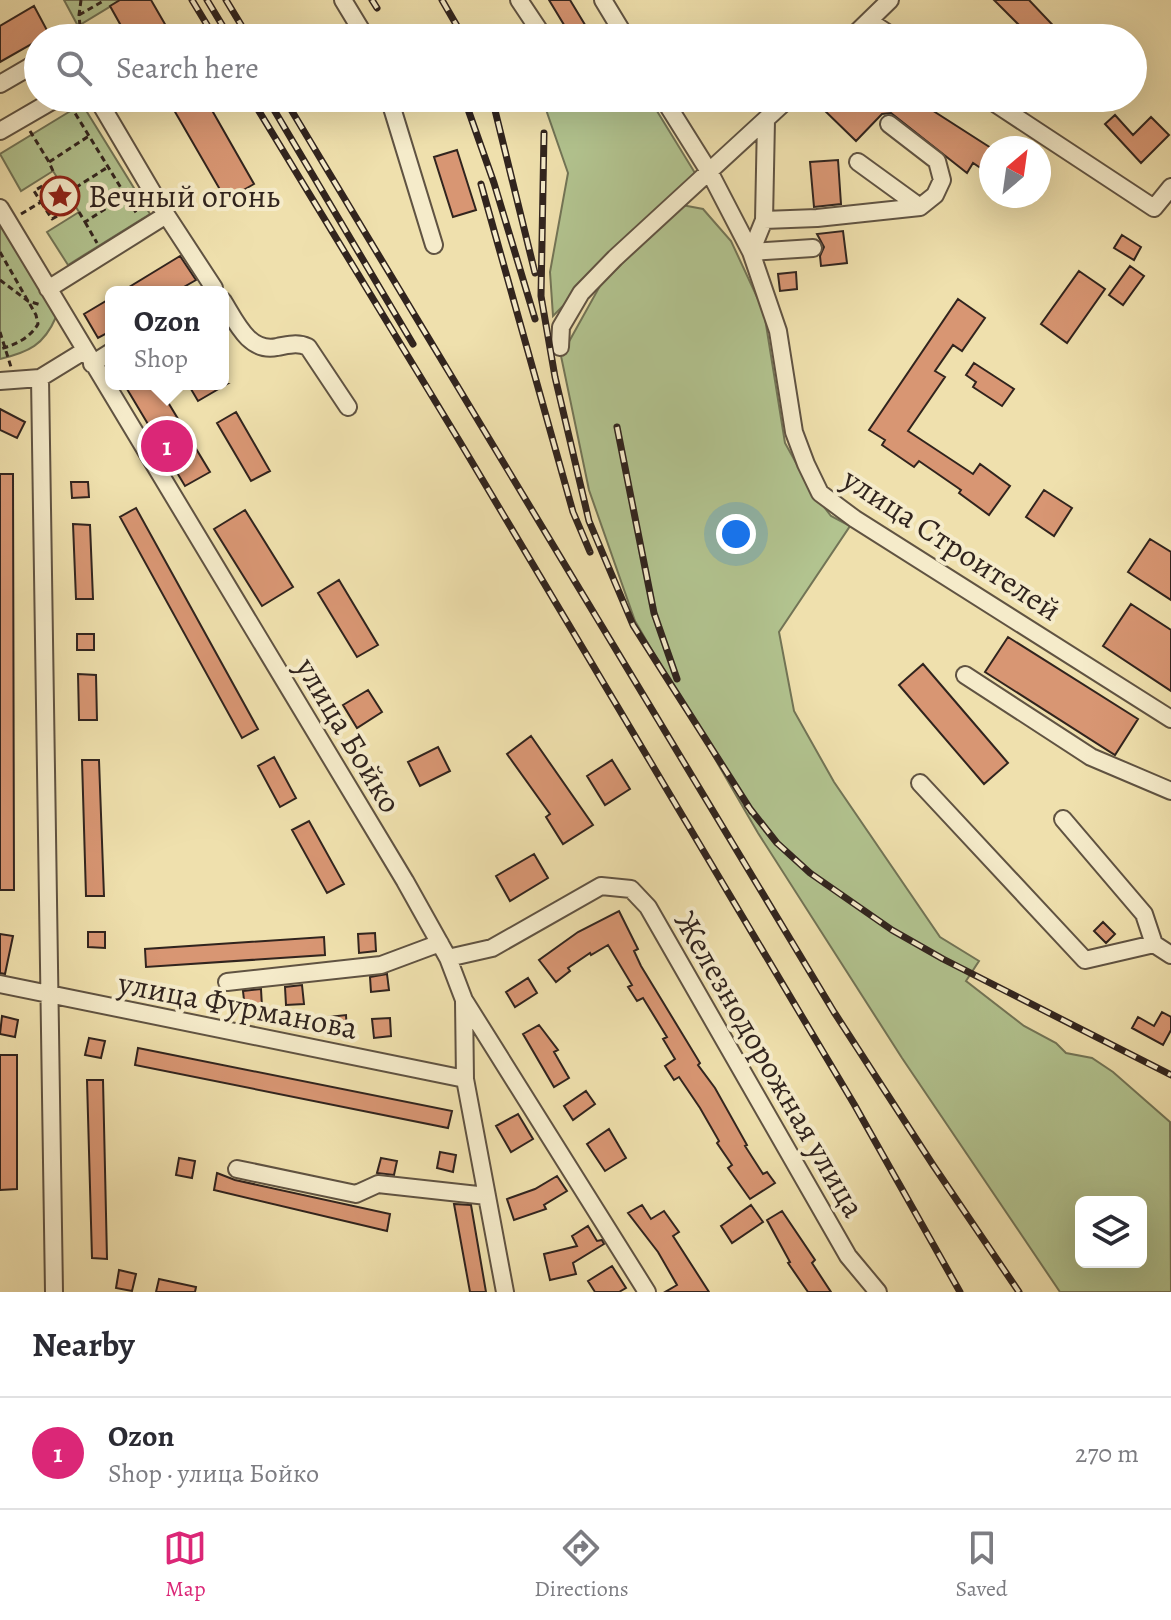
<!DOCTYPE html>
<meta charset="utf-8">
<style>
body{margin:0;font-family:Alegreya,serif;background:#f2f2f3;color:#2b2b33}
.controls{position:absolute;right:24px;bottom:24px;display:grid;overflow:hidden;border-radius:12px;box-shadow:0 8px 32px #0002}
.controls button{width:72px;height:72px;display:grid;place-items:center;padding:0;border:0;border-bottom:2px solid #e1e1e2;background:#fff;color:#2b2b33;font:40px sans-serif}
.compass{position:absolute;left:979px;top:136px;width:72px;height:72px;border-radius:50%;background:#fff;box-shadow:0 8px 32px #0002;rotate:29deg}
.you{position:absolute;left:736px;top:534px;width:28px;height:28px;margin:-20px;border:6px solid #fff;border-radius:50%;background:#1a73e8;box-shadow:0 0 0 12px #1a73e833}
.badge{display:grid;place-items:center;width:52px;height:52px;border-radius:50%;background:#db2777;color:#fff;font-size:26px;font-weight:700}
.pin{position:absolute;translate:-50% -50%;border:4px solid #fff;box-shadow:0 2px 8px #0006}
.popup{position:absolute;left:105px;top:286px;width:124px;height:104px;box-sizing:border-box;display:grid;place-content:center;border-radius:12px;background:#fff;filter:drop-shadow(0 2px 6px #0005);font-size:26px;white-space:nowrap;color:#7c7c81}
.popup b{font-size:30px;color:#2b2b33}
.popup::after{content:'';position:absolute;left:50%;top:100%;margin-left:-16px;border:16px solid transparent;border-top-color:#fff}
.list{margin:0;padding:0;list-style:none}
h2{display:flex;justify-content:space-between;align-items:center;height:104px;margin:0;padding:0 32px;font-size:34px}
h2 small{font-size:26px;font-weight:400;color:#7c7c81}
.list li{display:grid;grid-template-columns:52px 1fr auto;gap:24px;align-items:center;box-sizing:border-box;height:112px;padding:0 32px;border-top:2px solid #e1e1e2}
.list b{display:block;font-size:30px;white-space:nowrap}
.list p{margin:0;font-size:26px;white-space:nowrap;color:#7c7c81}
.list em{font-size:26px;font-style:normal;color:#7c7c81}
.icon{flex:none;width:44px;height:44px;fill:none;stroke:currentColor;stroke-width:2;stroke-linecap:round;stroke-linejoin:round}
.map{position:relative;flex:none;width:1171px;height:1292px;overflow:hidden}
.search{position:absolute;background:#fff;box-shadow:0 8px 32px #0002;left:24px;right:24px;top:24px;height:88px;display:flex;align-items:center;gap:20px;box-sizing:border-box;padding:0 28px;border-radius:44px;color:#7c7c81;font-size:30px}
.sheet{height:216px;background:#fff}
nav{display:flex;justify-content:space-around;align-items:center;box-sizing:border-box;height:112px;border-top:2px solid #e1e1e2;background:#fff;font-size:22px;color:#7c7c81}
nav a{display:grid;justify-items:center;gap:4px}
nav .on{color:#db2777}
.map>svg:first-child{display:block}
.green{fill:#b2c38f;stroke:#727456;stroke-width:2;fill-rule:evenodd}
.building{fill:#d89673;stroke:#31241e;stroke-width:2}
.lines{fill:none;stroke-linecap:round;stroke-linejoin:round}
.minor-casing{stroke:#605342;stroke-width:20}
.path{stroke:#31241e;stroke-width:3;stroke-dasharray:6 4;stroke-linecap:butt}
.minor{stroke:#f5ebca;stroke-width:16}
.rail-casing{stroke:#31241e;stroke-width:7}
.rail{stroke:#f5ebca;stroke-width:4;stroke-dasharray:12;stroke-linecap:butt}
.labels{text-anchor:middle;stroke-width:8;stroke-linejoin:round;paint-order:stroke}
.poi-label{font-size:32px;fill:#31241e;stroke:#f5ebca;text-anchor:start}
.street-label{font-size:32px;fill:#31241e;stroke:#f5ebca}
</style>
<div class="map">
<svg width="1171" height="1292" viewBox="0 0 1171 1292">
<rect width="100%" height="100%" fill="#efe0ad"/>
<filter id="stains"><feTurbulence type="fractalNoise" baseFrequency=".0025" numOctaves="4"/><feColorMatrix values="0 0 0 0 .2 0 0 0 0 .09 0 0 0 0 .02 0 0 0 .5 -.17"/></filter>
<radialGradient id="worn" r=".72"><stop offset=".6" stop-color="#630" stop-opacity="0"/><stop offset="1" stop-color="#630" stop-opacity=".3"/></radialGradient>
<path class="green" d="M64,0H121L78,26Z
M542,98H649L695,173L553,316L550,272L568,173Z
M82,104L150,214L68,265L47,232L79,212L53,171L21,191L0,154Z
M682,205L703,209L731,241L764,312L785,443L811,490L831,516L850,526L779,632L794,711L834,782L940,937L979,961L966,981L1024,1026L1056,1043L1066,1053L1092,1058L1113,1072L1170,1122L1171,1292H1060L902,1058L758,833L635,621L589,490L561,356L601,284ZM1081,1202H1141V1262H1081Z
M0,224L56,317C44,345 29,352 0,359Z"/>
<path class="building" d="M120,0H151L173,38H135L129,28L124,31L110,6Z
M549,0H570L593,38H572Z
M994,0H1029L1065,38H1032Z
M34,6L49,34L0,62V26Z
M167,98H205L254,184L226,200Z
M831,98H913L991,148V175L973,163L967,173L891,113L882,114L856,141L822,108Z
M1115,115L1133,135L1151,117L1169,135L1141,163L1105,124Z
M457,150L476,210L453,217L434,157Z
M838,160L841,204L814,207L810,162Z
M843,231L847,263L821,266L820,256L824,247L817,234Z
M1122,235L1141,247L1134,260L1114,248Z
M180,256L196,280L175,292H121Z
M1130,266L1144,276L1123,305L1109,295Z
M1079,271L1105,289L1067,343L1041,324Z
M796,272L797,289L780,291L778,274Z
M111,298V331L98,338L84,314Z
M958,299L985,318L962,351L953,345L935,371L945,377L908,431L973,474L980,464L1010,486L989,515L959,493L961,490L919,461L914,467L882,445L885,440L869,430Z
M974,363L1014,389L1002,406L973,387L976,382L966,375Z
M124,384H157L210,472L185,486Z
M188,384H227L198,401Z
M0,409L25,422L17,438L0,430Z
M236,412L270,471L251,481L217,423Z
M0,474H13L14,890H0Z
M71,482H88L89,497L72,498Z
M1044,490L1072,508L1054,536L1026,517Z
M136,508L258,729L242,738L120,517Z
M245,510L293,587L262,606L214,529Z
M73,524L90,525L93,599H76Z
M1150,539L1171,552V600L1128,572Z
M339,580L378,645L357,657L318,593Z
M1131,604L1171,630V691L1103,646Z
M77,634H94V650H77Z
M1008,637L1138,719L1115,755L985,672Z
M923,664L1008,763L984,784L899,685Z
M78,674L96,675L97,720H79Z
M368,690L382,712L357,728L343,705Z
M531,736L593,825L563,844L546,817L550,814L507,754Z
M438,747L450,771L420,786L408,762Z
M274,757L296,798L280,807L258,766Z
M82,760H99L104,896H86Z
M612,760L630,789L605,805L587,776Z
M309,821L344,884L327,893L292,830Z
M534,854L548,878L510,901L496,876Z
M619,911L638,949L634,951L641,966L700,1063L698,1065L715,1088L747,1145L745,1146L763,1174L767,1172L775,1183L750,1199L728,1168L732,1165L717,1143L719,1141L700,1108L679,1077L674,1080L665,1066L675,1059L663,1039L667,1037L643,998L637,1001L628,987L632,985L608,945L591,955L590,953L568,968L570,971L556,982L539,960L578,932Z
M1103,922L1115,934L1106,943L1094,931Z
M88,932H105V948L88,947Z
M375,933L376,951L359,953L358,934Z
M0,934L13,936L5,974L0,973Z
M324,937L325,955L146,967L145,949Z
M387,974L389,990L371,992L370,977Z
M528,978L537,993L515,1007L506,992Z
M302,985L304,1004L286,1005L285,987Z
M261,989L262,1007L245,1009L243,991Z
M1162,1012L1171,1017V1030L1163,1045L1132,1028L1138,1017L1154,1026Z
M346,1015L347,1034L330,1035L329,1017Z
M2,1016L18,1020L15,1037L0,1034Z
M390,1018L391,1036L374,1038L372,1019Z
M539,1025L558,1050L554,1052L569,1078L554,1087L523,1034Z
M89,1038L105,1041L101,1058L85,1055Z
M138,1048L452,1111L448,1128L135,1065Z
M0,1055H17V1189L0,1190Z
M87,1080H103L107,1259L92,1258Z
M586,1091L595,1104L573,1120L564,1106Z
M518,1114L533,1139L511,1152L496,1126Z
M609,1129L626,1158L605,1171L587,1144Z
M440,1152L456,1155L453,1172L437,1168Z
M179,1158L195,1161L192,1178L176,1175Z
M381,1158L397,1161L394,1175L377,1173Z
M217,1173L235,1180L390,1214L387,1231L214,1190Z
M557,1176L567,1191L544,1205L546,1209L514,1220L507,1199L535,1189Z
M454,1204L471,1205L486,1292H470Z
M642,1205L651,1219L664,1211L679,1232L673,1236L709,1292H665L677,1285L658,1252L628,1213Z
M751,1205L763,1222L732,1243L721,1226Z
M782,1211L815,1260L812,1263L831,1292H808L788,1263L790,1262L767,1220Z
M588,1226L597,1241L602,1240L604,1244L573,1263L576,1274L550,1280L544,1254L577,1246L572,1236Z
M612,1266L626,1288L619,1292H595L588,1281Z
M119,1270L136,1274L132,1291L116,1288Z
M159,1279L196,1287L195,1292H156Z"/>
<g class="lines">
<defs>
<path id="minor" d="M343,0L366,38
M519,0L543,36
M603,0L626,38
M869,21L895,38
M851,38L890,0
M0,84L38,62
M389,98L434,245
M663,98L710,173L751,252L778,331L794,432L806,464L820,493L855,519L1171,719
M987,98L1154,208L1171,187
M766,120L764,220L751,252L813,248
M0,131L57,98
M858,162L920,207
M0,208L405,881L448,958L464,1000L647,1292
M163,210L214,288L208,292
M764,220L817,218L920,207L935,195L942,180L937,161L889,124
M48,289L163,217V210L97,98
M223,301C236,322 249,353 277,347C289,345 297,342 308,347L348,407
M560,347L561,327L581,293L615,258L789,98
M92,364L111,352
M40,378L54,1292
M0,381L40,378L84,351
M965,675L1091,757L1171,791
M920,783L1085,960L1154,944
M1063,819L1144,914L1154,944L1171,955
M448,958L492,948L601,886L631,889L648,907L848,1256L878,1292
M227,982L381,965L440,943
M0,984L465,1079
M464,1001L465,1079L505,1292
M237,1169L356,1194L378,1184L487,1196"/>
</defs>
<use href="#minor" class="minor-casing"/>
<path class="path" d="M81,0L79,15L81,38
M79,15L105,0
M70,105L137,214
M30,131L49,162
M53,171L49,162L89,136
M67,193L108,167
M41,202L52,219L75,206
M79,212L85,222L125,196
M21,214L41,202L34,191L57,177
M85,222L97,243
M0,252L36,315L38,324C30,338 15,345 0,349
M0,280L28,301L41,305
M0,332L11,367"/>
<use href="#minor" class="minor"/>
<defs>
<path id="rail" d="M192,0L215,38
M207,0L230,38
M226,0L249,38
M372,0L377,8
M442,0L464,38
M251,98L460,442L854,1104L960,1292
M267,98L413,344
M284,98L834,1012L933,1165L1019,1292
M464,98L494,183L535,319
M492,98L535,273
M544,133L541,296L555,377L589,521L633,625L752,812
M481,184L573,512L590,552
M617,427L654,613L677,679
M747,805L777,843L810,873L892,930L943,959L1171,1075"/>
</defs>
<use href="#rail" class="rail-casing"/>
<use href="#rail" class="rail"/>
</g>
<defs>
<symbol id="sight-ring" viewBox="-11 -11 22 22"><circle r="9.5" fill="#f5ebca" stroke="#8f2418" stroke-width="1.5"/><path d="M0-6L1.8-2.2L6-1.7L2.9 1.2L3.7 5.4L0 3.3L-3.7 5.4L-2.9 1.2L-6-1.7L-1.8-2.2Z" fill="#8f2418"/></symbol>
</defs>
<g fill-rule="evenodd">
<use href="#sight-ring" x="38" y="174" width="44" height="44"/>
</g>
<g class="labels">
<g class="poi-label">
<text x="88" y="207">Вечный огонь</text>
</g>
<g class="street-label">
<text transform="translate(952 544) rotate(33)" y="11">улица Строителей</text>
<text transform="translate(349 735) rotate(59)" y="11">улица Бойко</text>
<text transform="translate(238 1005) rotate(11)" y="11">улица Фурманова</text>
<text transform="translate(770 1064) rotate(60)" y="11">Железнодорожная улица</text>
</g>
</g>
<rect width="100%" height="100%" filter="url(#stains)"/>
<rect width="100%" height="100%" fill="url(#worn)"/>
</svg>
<div class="controls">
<button><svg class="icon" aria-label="layers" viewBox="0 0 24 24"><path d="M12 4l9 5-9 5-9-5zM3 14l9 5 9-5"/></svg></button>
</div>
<svg class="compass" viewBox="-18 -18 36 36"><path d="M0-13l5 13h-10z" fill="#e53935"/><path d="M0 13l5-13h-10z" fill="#7c7c81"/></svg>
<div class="you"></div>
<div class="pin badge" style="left:167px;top:446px">1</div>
<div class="popup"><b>Ozon</b>Shop</div>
<div class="search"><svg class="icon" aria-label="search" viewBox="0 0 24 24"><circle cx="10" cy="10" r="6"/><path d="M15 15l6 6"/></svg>Search here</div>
</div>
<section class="sheet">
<h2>Nearby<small></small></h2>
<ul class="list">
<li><span class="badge">1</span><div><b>Ozon</b><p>Shop · улица Бойко</p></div><em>270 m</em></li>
</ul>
</section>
<nav>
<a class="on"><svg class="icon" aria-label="map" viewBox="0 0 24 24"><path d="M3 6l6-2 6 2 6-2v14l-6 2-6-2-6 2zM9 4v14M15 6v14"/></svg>Map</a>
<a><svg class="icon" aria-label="directions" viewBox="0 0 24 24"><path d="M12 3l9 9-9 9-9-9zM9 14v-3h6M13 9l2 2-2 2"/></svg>Directions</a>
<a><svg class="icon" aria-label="saved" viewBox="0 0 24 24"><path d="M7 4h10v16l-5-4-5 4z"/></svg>Saved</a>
</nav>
